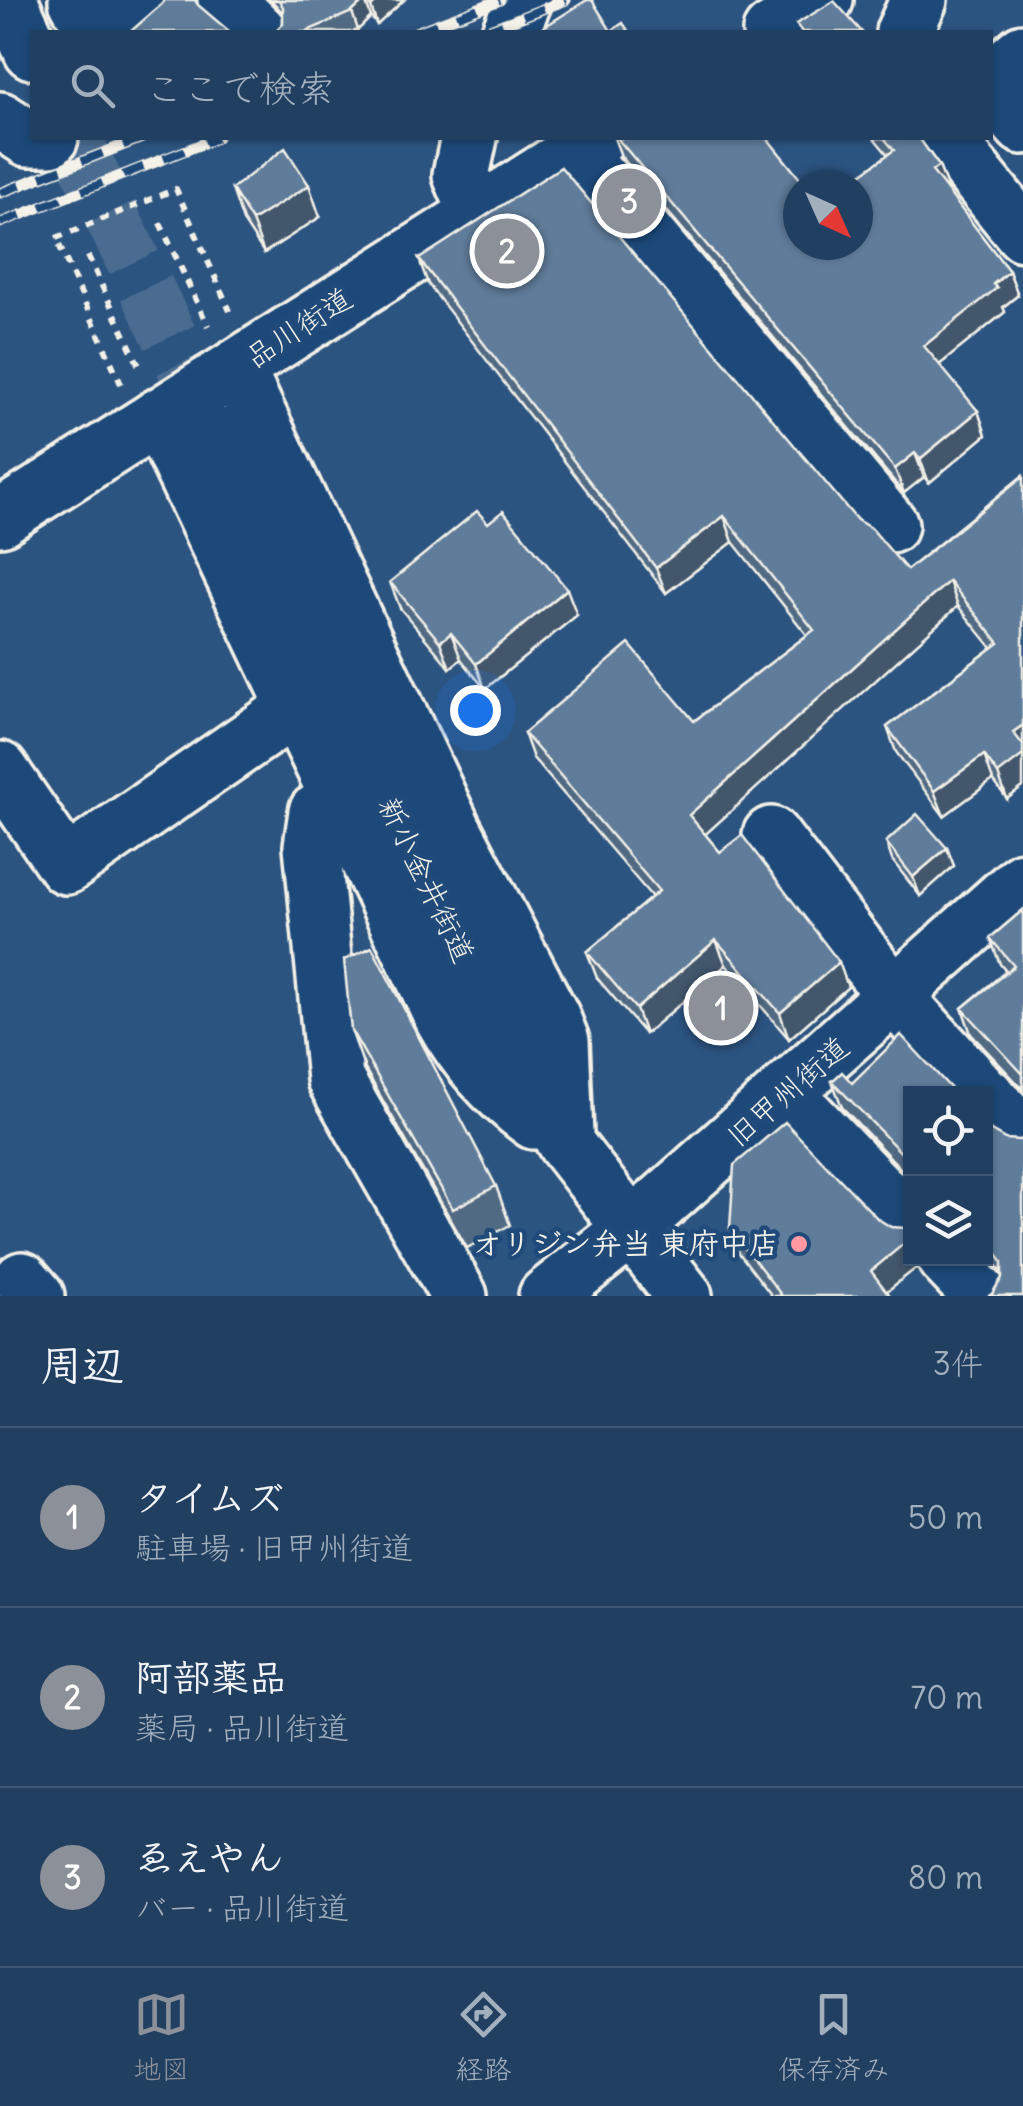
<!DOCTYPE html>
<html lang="ja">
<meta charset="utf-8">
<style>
body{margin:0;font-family:Delius,"Klee One",sans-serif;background:#2d4a6a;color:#f1f3f6}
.controls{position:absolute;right:30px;bottom:30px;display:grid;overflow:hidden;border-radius:0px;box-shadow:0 2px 8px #0004}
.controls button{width:90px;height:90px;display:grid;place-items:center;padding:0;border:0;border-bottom:2px solid #3e5876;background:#213f61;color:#f1f3f6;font:50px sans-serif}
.compass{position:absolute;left:783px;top:170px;width:90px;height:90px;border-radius:50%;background:#213f61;box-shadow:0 2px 8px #0004;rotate:135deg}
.you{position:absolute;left:475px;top:710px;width:35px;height:35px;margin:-25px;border:8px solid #fff;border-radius:50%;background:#1a73e8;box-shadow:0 0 0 15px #1a73e833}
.badge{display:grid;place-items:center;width:65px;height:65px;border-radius:50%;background:#8c9099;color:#fff;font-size:32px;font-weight:700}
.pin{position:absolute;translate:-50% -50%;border:5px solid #fff;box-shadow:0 2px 10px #0006}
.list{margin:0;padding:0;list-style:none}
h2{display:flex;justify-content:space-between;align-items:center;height:130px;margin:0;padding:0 40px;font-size:42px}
h2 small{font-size:32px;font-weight:400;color:#a2afbd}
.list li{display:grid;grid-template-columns:65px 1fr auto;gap:30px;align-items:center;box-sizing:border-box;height:180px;padding:0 40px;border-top:2px solid #3e5876}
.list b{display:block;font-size:38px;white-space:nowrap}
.list p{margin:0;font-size:32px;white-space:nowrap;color:#a2afbd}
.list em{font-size:32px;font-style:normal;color:#a2afbd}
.icon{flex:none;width:55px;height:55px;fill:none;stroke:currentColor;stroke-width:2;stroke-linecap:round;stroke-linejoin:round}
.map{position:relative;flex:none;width:1023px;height:1296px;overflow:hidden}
.search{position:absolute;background:#213f61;box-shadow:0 2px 8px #0004;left:30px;right:30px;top:30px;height:110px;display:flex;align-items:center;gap:25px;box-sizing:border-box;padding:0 35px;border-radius:0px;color:#a2afbd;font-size:38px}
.sheet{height:670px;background:#213f61}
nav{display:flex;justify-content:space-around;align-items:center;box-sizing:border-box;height:140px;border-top:2px solid #3e5876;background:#213f61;font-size:28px;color:#a2afbd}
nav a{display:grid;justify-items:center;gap:5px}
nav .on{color:#8c9099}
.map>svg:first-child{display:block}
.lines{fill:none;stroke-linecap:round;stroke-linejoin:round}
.major-tunnel{stroke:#4a6c90;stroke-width:55;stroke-dasharray:55 28;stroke-linecap:butt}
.minor-casing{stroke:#f4f1e8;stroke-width:62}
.major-casing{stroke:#f4f1e8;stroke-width:62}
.path{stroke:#f4f1e8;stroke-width:6;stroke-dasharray:8 8;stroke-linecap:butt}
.minor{stroke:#1f4a7a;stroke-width:55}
.major{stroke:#1f4a7a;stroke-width:55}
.rail-casing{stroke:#f4f1e8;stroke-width:11}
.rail{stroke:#1f4a7a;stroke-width:8;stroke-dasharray:22;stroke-linecap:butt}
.wall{fill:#516a84;stroke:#f4f1e8;stroke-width:2.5}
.shaded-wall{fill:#42566c;stroke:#f4f1e8;stroke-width:2.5}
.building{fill:#5e7b9a;stroke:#f4f1e8;stroke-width:2.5}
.poi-dot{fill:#ff9aa2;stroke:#1f4a7a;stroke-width:4}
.labels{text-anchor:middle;stroke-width:9;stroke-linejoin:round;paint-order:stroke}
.street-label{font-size:30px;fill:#f4f1e8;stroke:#1f4a7a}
.poi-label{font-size:30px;font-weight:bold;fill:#f4f1e8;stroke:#1f4a7a;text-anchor:end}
</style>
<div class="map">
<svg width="1023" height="1296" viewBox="0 0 1023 1296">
<rect width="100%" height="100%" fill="#2c5481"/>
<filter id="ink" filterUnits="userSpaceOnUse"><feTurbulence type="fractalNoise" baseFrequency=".01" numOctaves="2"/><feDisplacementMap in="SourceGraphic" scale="20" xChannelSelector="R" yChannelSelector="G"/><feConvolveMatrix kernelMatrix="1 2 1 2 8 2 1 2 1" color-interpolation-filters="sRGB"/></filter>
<g filter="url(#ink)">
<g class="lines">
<path class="major-tunnel" d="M74,138L217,435"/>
<defs>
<path id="minor" d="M226,0L259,32
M113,32L146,0
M510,32L524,0
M771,32L825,0
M904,32L919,0
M1023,52L993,78L992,90L1023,126
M469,138L461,175L478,214
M946,138L1023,233
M576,151L890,525
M0,518L597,138
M0,770L66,866L295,708
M337,801L317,812L312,846L335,1079L459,1296
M771,835L895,997L984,1094
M786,1094L910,1223
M986,1095L1023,1135
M945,1258L981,1296
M22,1280L36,1296"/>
<path id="major" d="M9,0L32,51
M77,0L95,32
M0,120L28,138H50
M236,368L453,829L552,1018L561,1041L565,1135
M158,417L443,1018C466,1060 495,1092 534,1121
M217,435L409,846L510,1048L565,1143L684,1296
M547,1296L629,1231L1023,880"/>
</defs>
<use href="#minor" class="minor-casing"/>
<use href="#major" class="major-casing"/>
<path class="path" d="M160,223L208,326
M88,256L140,368
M121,384L56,238L176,189L230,311"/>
<use href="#minor" class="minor"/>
<use href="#major" class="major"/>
<defs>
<path id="rail" d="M416,32L500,0
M482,32L566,0
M0,193L142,138
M0,223L217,138"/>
</defs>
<use href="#rail" class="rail-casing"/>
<use href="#rail" class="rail"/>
</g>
<path class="wall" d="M271,0H404L377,25L371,17L358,30L352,32H276L283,23V13Z
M614,138H767L798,245L888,155L874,138H919L939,166L948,190L947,191L1009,271L1018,295L1003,307L1005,312L939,365L978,411L986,435L929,483L924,477L904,493L621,156Z
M232,189L320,217L264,253L243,221Z
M419,259L857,520L907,570L1022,476L1007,799L993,780L944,816L896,752L887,727L992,648L958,606L705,834L720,852L848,987L789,1039L726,965L645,1034L597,978L587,952L652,897L533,758L524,733L694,721L807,635L733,542L666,593L428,284Z
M488,523L577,615L485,689L461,659L450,668L400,608L390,582Z
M886,842L947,848L954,866L920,896L892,860Z
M1023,910V1089L971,1034L962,1008L1006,971L1000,964L990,938Z
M351,1030L496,1186L510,1225L467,1248L365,1069Z
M832,1081L910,1094V1178L842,1107Z
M986,1125L1023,1296L992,1294L1002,1278V1272L986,1255Z
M730,1228L915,1258L916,1268L887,1291L890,1296H772L739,1253Z"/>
<path class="shaded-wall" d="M365,0L371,17L358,30L352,12Z
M378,0H404L377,25L371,7Z
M939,166L948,190L940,195L932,171Z
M309,185L320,217L264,253L252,221Z
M1009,271L1018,295L1003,307L1005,312L933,370L924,346Z
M978,411L986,435L929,483L920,459Z
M915,453L924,477L904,493L895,469Z
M724,516L733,542L666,593L656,568Z
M949,581L958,606L699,840L689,815Z
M567,589L577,615L485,689L476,664Z
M451,633L461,659L450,668L440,642Z
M1023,725V787L1007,799L998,774L1013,732Z
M984,755L993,780L944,816L934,791Z
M947,848L954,866L920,896L913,877Z
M716,940L726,965L645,1034L636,1009Z
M839,962L848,987L789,1039L780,1013Z
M905,1228L910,1242V1258H915L916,1268L881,1296L871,1271Z"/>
<path class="building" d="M164,0H195L198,5L230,32H130L162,4Z
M279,0H365L352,12L305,32H276L283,23V7Z
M365,0H378L371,7Z
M587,0H592L611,31L623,23L629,32H536Z
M834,1L862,32H802L796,24Z
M617,138H767L801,180L806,176L813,185H798V245H858V185H846L894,150L884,138H919L939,166L932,171L1009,271L993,284L997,288L924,346L978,411L920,459L915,453L895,469Z
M285,148L309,185L252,221L232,189Z
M561,167L857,520L872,529L907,570L1023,477V725L1013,732L1023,745V755L998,774L984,755L934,791L887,727L999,643L949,581L689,815L720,852L742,835L839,962L780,1013L716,940L636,1009L587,952L659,891L524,733L629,644L694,721L814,630L724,516L656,568L419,259Z
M477,511L488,523L503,511L567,589L476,664L451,633L440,642L390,582Z
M917,814L947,848L913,877L886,842Z
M1023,910V1074L962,1008L1014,966L990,938Z
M372,947L496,1186L453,1209L351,1030L344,960Z
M901,1035L956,1094H910V1162L832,1081L842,1072L852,1083Z
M785,1122L878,1219L891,1227L905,1228L906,1242L871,1271L890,1296H782L730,1228L734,1165Z
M986,1125L991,1131L1005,1139L1020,1140L1023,1138V1296H988L992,1294L1002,1278V1262L994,1249L986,1240Z"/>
</g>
<circle class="poi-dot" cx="799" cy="1244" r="10"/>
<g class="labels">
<g class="street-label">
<text transform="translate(299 328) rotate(-33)" y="10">品川街道</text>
<text transform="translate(426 880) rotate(64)" y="10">新小金井街道</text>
<text transform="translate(788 1092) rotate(-41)" y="10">旧甲州街道</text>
</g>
<g class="poi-label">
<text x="779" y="1254">オリジン弁当 東府中店</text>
</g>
</g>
</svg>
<div class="controls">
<button><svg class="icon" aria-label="locate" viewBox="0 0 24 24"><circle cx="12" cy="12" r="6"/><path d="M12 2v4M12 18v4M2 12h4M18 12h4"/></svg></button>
<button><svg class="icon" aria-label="layers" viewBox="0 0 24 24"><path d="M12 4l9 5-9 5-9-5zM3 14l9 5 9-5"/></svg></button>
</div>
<svg class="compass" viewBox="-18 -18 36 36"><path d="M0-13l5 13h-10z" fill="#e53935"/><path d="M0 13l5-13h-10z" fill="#a2afbd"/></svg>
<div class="you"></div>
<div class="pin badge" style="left:721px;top:1008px">1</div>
<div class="pin badge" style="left:507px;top:251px">2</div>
<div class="pin badge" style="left:629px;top:201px">3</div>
<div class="search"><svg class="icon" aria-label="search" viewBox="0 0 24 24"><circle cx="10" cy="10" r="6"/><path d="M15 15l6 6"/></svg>ここで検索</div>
</div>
<section class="sheet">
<h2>周辺<small>3件</small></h2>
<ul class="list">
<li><span class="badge">1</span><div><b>タイムズ</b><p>駐車場 · 旧甲州街道</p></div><em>50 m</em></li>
<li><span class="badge">2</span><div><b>阿部薬品</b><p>薬局 · 品川街道</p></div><em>70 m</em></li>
<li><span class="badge">3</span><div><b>ゑえやん</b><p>バー · 品川街道</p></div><em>80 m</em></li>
</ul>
</section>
<nav>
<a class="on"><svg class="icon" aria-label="map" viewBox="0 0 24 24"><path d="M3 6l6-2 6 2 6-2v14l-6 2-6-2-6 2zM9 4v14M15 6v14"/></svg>地図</a>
<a><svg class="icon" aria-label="directions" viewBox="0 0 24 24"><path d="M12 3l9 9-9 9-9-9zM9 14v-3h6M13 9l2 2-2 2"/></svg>経路</a>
<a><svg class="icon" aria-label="saved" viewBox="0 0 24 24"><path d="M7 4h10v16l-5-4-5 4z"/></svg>保存済み</a>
</nav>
